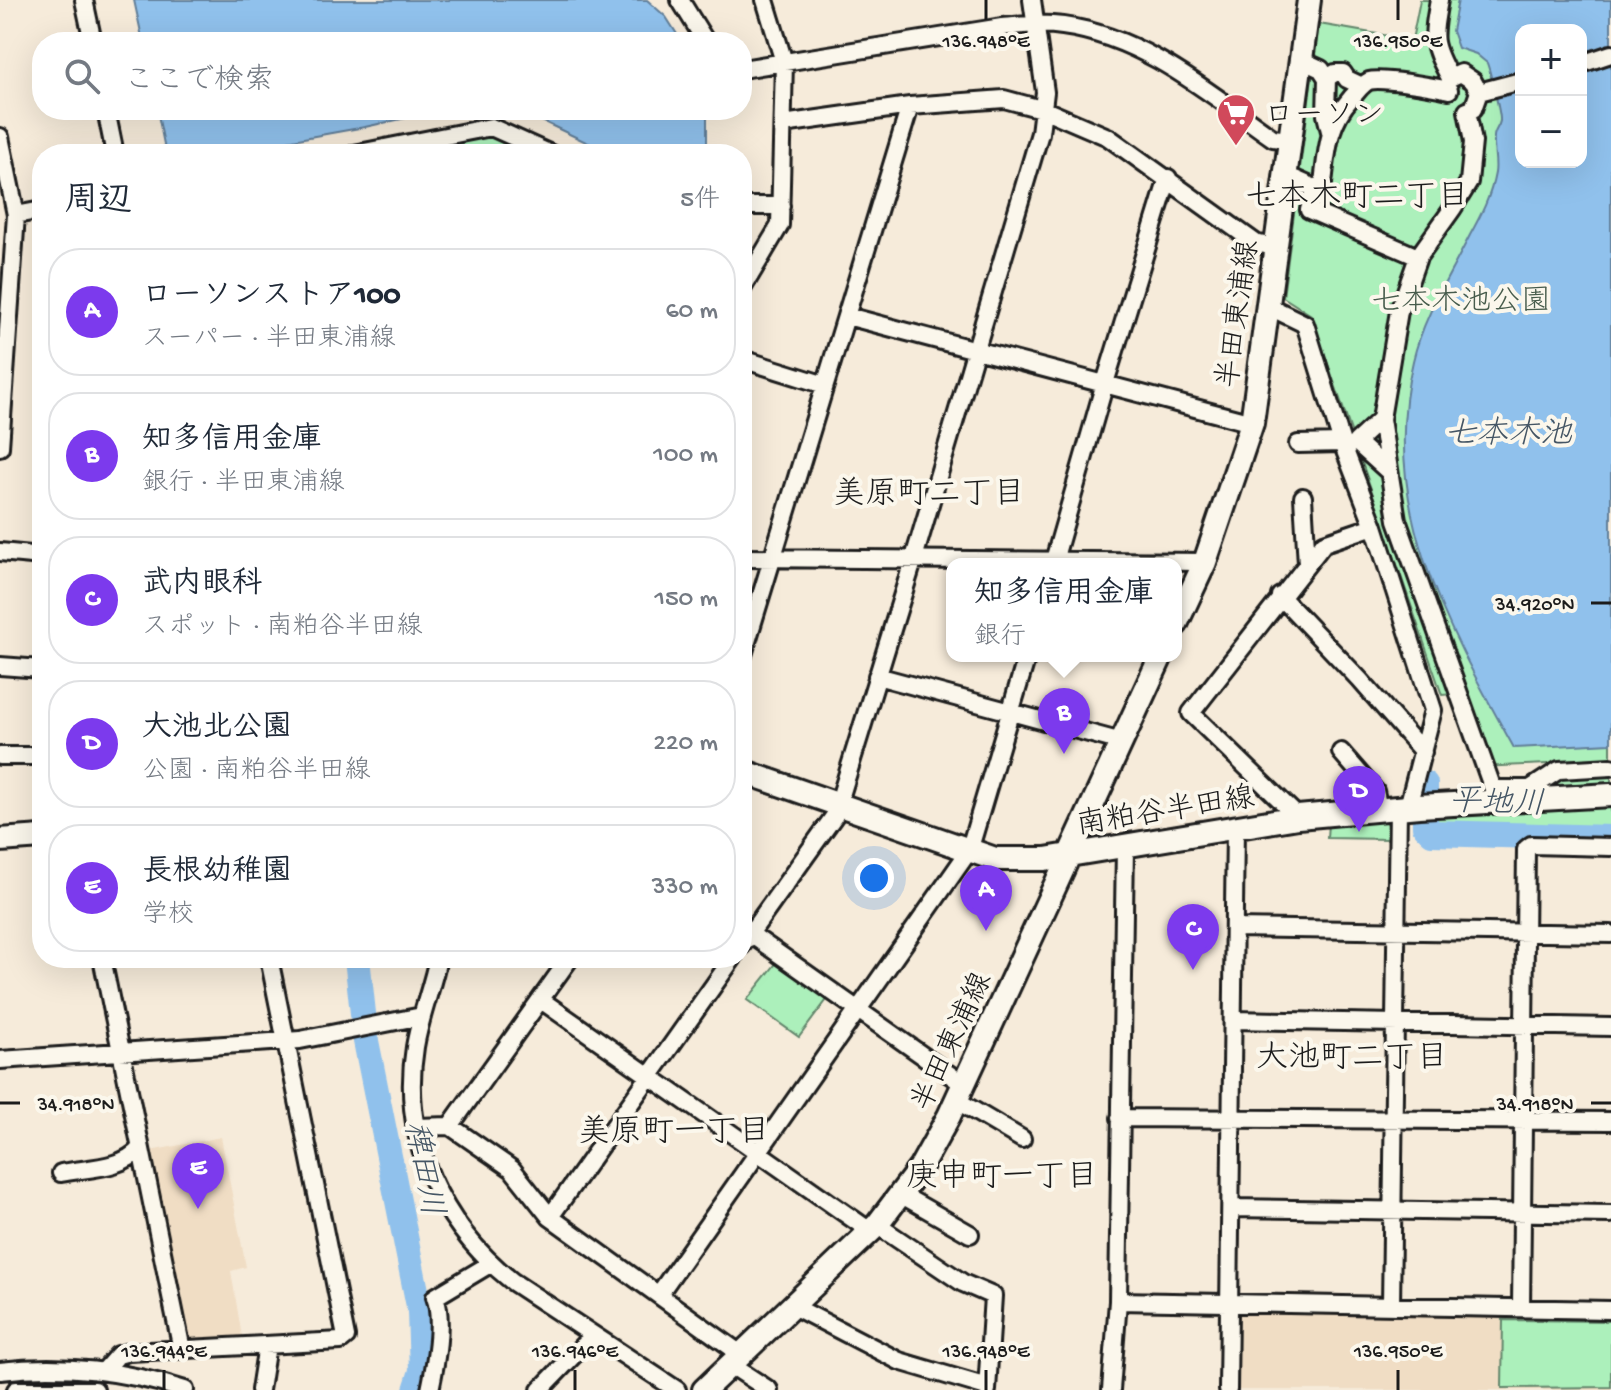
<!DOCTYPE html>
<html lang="ja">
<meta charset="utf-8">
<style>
body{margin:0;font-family:"Gochi Hand","Klee One",sans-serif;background:#f2f2f3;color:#1f2937}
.controls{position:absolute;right:24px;top:24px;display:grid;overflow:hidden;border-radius:16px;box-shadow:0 8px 32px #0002}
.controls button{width:72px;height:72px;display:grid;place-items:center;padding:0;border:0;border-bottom:2px solid #e0e1e3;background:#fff;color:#1f2937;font:40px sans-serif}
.you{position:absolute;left:874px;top:878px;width:28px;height:28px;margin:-20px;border:6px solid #fff;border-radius:50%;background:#1a73e8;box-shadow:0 0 0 12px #1a73e833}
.badge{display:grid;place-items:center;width:52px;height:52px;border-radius:50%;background:#7c3aed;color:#fff;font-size:26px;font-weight:700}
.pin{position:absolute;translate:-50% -66px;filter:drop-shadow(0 2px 4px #0008)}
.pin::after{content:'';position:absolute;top:42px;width:28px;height:24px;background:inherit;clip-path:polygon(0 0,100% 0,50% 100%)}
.popup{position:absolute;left:946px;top:558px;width:236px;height:104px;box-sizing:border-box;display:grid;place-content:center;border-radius:16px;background:#fff;filter:drop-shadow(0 2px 6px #0005);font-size:26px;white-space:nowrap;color:#747a83}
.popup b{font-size:30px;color:#1f2937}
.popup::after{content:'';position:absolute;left:50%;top:100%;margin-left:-16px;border:16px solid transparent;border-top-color:#fff}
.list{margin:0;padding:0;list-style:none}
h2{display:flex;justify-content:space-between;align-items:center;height:104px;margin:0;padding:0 32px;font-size:34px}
h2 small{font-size:26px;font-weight:400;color:#747a83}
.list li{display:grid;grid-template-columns:52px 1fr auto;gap:24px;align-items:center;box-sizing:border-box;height:128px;margin:0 16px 16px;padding:0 16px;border:2px solid #e0e1e3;border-radius:32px}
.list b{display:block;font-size:30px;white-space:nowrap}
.list p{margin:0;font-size:26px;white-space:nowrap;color:#747a83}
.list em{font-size:26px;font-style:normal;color:#747a83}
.icon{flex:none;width:44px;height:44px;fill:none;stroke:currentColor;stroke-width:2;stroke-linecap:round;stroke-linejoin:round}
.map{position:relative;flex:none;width:1611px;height:1390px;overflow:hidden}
.search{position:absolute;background:#fff;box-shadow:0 8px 32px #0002;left:32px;top:32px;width:720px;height:88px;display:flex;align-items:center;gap:20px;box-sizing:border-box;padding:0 28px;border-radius:32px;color:#747a83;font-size:30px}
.panel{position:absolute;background:#fff;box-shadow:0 8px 32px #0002;left:32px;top:144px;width:720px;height:824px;border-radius:32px}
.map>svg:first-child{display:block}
.built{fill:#f0ddc4}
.green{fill:#acf0bb;stroke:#64866c;stroke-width:2;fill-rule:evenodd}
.water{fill:#90c1ec;stroke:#627f99;stroke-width:2;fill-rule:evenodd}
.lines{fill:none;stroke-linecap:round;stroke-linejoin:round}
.river{stroke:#90c1ec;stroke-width:26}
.minor-casing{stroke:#1c1c1c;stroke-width:22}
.major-casing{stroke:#1c1c1c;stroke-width:28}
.minor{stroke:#fbf7ec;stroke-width:16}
.major{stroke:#fbf7ec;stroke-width:22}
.ticks{fill:none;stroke:#1c1c1c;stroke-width:3}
.labels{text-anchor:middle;stroke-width:8;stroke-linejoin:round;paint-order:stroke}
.poi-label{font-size:30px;fill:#1c1c1c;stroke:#fbf7ec;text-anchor:start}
.park-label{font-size:30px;fill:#475c4c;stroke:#fbf7ec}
.street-label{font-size:30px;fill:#1c1c1c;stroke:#fbf7ec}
.neighbourhood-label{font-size:32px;fill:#1c1c1c;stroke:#fbf7ec}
.water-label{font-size:32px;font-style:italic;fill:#455665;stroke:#fbf7ec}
.ticks-label{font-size:20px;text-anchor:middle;fill:#1c1c1c;stroke:#fbf7ec;stroke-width:8;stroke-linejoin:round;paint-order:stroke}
</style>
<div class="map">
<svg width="1611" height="1390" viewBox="0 0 1611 1390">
<rect width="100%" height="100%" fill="#f6ebda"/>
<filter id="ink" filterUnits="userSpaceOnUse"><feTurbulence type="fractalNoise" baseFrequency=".0125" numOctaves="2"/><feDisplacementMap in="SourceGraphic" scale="16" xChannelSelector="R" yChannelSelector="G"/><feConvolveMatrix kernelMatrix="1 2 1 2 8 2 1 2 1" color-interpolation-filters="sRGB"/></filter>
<g filter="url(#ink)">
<path class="built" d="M221,1137L246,1267L231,1271L242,1337L187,1338L150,1151Z
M1253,1308L1611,1316V1390H1233L1234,1328L1238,1313Z"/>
<path class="green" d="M1420,0H1611V761L1480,767L1454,694L1442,695L1311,315L1283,297L1319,24L1412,40ZM1521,30H1581V162H1521Z
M495,134L537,154H394Z
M1611,773V785L1537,789L1558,776Z
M1611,803V833L1436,828L1432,822L1431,813Z
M1385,820L1389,826L1390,839L1327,838L1328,823Z
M778,961L829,997L799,1037L747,1000Z
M1503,1320L1611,1321V1387L1502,1388Z"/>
<path class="water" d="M134,0H647L666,17L682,42H143Z
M1458,0H1611V743L1514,748C1447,627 1378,505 1413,361C1423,317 1450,275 1470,235C1481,215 1491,196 1495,173C1497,162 1493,149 1494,137C1494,131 1499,127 1500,121C1501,115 1490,71 1487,63L1476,54L1458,48L1452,31ZM1521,30H1581V162H1521Z
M157,110H442L365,127L215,154H166Z
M519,110H707V154H611Z"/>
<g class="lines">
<path class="river" d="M1425,784V826L1432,833L1611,838
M357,958L366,1041L420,1311L422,1371L416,1390"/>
<defs>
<path id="minor" d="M84,0L93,42
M680,0L706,42
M1439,0C1432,39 1431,43 1450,78L1461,73L1473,81L1479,92L1473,109L1467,111L1473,142L1469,182L1453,208L1418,257L1399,311L1381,419L1397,520L1493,789H1530L1559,770L1611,767
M1310,64L1321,69L1327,78
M1581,64L1611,54
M742,69L1002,27C1022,25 1043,23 1063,26C1144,37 1209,93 1273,138L1289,140
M1479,92L1521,81
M106,110L115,154
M783,124L910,106L1004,99L1045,110L1108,137L1257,244L1275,246
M1330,131L1326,115L1327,78L1335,73H1343L1347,79L1362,86
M0,137L16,215L0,447
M354,154L491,127L551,154
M1295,179L1322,191
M742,206H781
M16,215L42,210
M1418,257L1309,210L1314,193L1322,191C1327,155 1326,126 1351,98C1357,92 1362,84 1369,81C1381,77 1435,87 1449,90
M742,289L780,225L784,62L765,0
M1268,306L1305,324L1342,443L1374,526L1324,543L1191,713L1298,817
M847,316L1252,423
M742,359L825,385
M1381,419L1356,442L1387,470
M1298,444L1342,443
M1303,497L1307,564
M1374,526L1433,710L1408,807
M0,552L42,556
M742,558L1205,562
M1053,564L1105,383L1168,178
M1280,596L1360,680L1423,752
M742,658L910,106
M0,666L42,669
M877,676L1122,742
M1341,752L1375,791L1379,810
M0,756H42
M742,928L963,1084
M1235,928L1611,934
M742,945L835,815L914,558L1040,133L1045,92L1032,0
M102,958L182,1350
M438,958C432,988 420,1016 415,1047C400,1139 441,1225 513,1282L677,1390
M541,1000L870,1231
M1233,1020L1611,1027
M0,1060L300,1040L422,1016
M956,1100L1022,1139
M1120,1118L1611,1121
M450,1126L570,958
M415,1127L450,1126L512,1169L550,1217L742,1355
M61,1173C86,1168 124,1169 140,1148
M902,1195L970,1234
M1231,1208L1611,1214
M550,1217L733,958
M877,1225L963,1283L993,1296L987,1390
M659,1294L969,851L1027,656
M1118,1301L1611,1310
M1391,1305L1398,808
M793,1306L899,1361L987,1387
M1521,1308L1526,849L1531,845L1611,847
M731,1365L769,1390
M0,1371C61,1363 126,1371 185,1390
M104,1371L118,1355L129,1352L341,1341L346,1337L269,958
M16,1390H95
M260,1390L267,1345
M430,1390C435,1366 444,1320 435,1297L490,1264
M540,1390L593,1335
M1111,1390L1118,1301L1125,847
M1228,1390L1235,828"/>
<path id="major" d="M1176,624L1205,562L1252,423L1309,0
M742,771L995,859H1045L1298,817L1419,806L1611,795
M0,840L42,837
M704,1390L877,1225L920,1168L949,1116L1161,656"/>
</defs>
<use href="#minor" class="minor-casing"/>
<use href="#major" class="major-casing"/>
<use href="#minor" class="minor"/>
<use href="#major" class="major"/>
</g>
</g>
<path class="ticks" d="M986,0V20M1398,0V20M1591,603H1611M0,1103H20M1591,1103H1611M164,1370V1390M575,1370V1390M986,1370V1390M1398,1370V1390"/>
<defs>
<symbol id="supermarket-pin" viewBox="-11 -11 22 30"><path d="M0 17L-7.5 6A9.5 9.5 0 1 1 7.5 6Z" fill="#d1495b" stroke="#fbf7ec"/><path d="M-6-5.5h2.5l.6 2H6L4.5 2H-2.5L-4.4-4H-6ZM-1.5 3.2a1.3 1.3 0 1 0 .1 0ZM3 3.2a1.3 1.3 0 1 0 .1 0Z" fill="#fff"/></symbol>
</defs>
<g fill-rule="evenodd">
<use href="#supermarket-pin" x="1214" y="91" width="44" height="60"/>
</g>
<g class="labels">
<g class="poi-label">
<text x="1264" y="123">ローソン</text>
</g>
<g class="park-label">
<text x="1461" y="309">七本木池公園</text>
</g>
<g class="street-label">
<text transform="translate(1236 314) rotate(-82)" y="10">半田東浦線</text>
<text transform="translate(1165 809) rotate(-9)" y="10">南粕谷半田線</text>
<text transform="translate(950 1041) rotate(-65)" y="10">半田東浦線</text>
</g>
<g class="neighbourhood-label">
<text x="1357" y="205">七本木町二丁目</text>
<text x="929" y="502">美原町二丁目</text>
<text x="1352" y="1066">大池町二丁目</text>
<text x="674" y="1140">美原町一丁目</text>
<text x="1002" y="1185">庚申町一丁目</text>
</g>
<g class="water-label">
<text x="1508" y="442">七本木池</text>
<text transform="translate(1497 800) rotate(2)" y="11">平地川</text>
<text transform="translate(426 1168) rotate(79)" y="11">稗田川</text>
</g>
</g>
<g class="ticks-label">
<text x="986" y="47">136.948°E</text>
<text x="1398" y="47">136.950°E</text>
<text x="1535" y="610">34.920°N</text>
<text x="76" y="1110">34.918°N</text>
<text x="1535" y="1110">34.918°N</text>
<text x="164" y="1357">136.944°E</text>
<text x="575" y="1357">136.946°E</text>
<text x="986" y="1357">136.948°E</text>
<text x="1398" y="1357">136.950°E</text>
</g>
</svg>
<div class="controls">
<button>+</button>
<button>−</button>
</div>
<div class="you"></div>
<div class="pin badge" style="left:986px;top:931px">A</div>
<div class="pin badge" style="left:1064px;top:754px">B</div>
<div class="popup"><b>知多信用金庫</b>銀行</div>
<div class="pin badge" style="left:1193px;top:970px">C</div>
<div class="pin badge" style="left:1359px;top:832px">D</div>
<div class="pin badge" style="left:198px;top:1209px">E</div>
<div class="search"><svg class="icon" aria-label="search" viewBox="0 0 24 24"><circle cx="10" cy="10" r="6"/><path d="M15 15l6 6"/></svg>ここで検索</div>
<section class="panel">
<h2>周辺<small>5件</small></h2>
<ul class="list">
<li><span class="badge">A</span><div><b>ローソンストア100</b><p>スーパー · 半田東浦線</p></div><em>60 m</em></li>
<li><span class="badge">B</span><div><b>知多信用金庫</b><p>銀行 · 半田東浦線</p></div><em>100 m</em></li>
<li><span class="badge">C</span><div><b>武内眼科</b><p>スポット · 南粕谷半田線</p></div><em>150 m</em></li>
<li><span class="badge">D</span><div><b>大池北公園</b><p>公園 · 南粕谷半田線</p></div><em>220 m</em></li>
<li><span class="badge">E</span><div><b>長根幼稚園</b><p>学校</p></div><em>330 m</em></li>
</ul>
</section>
</div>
